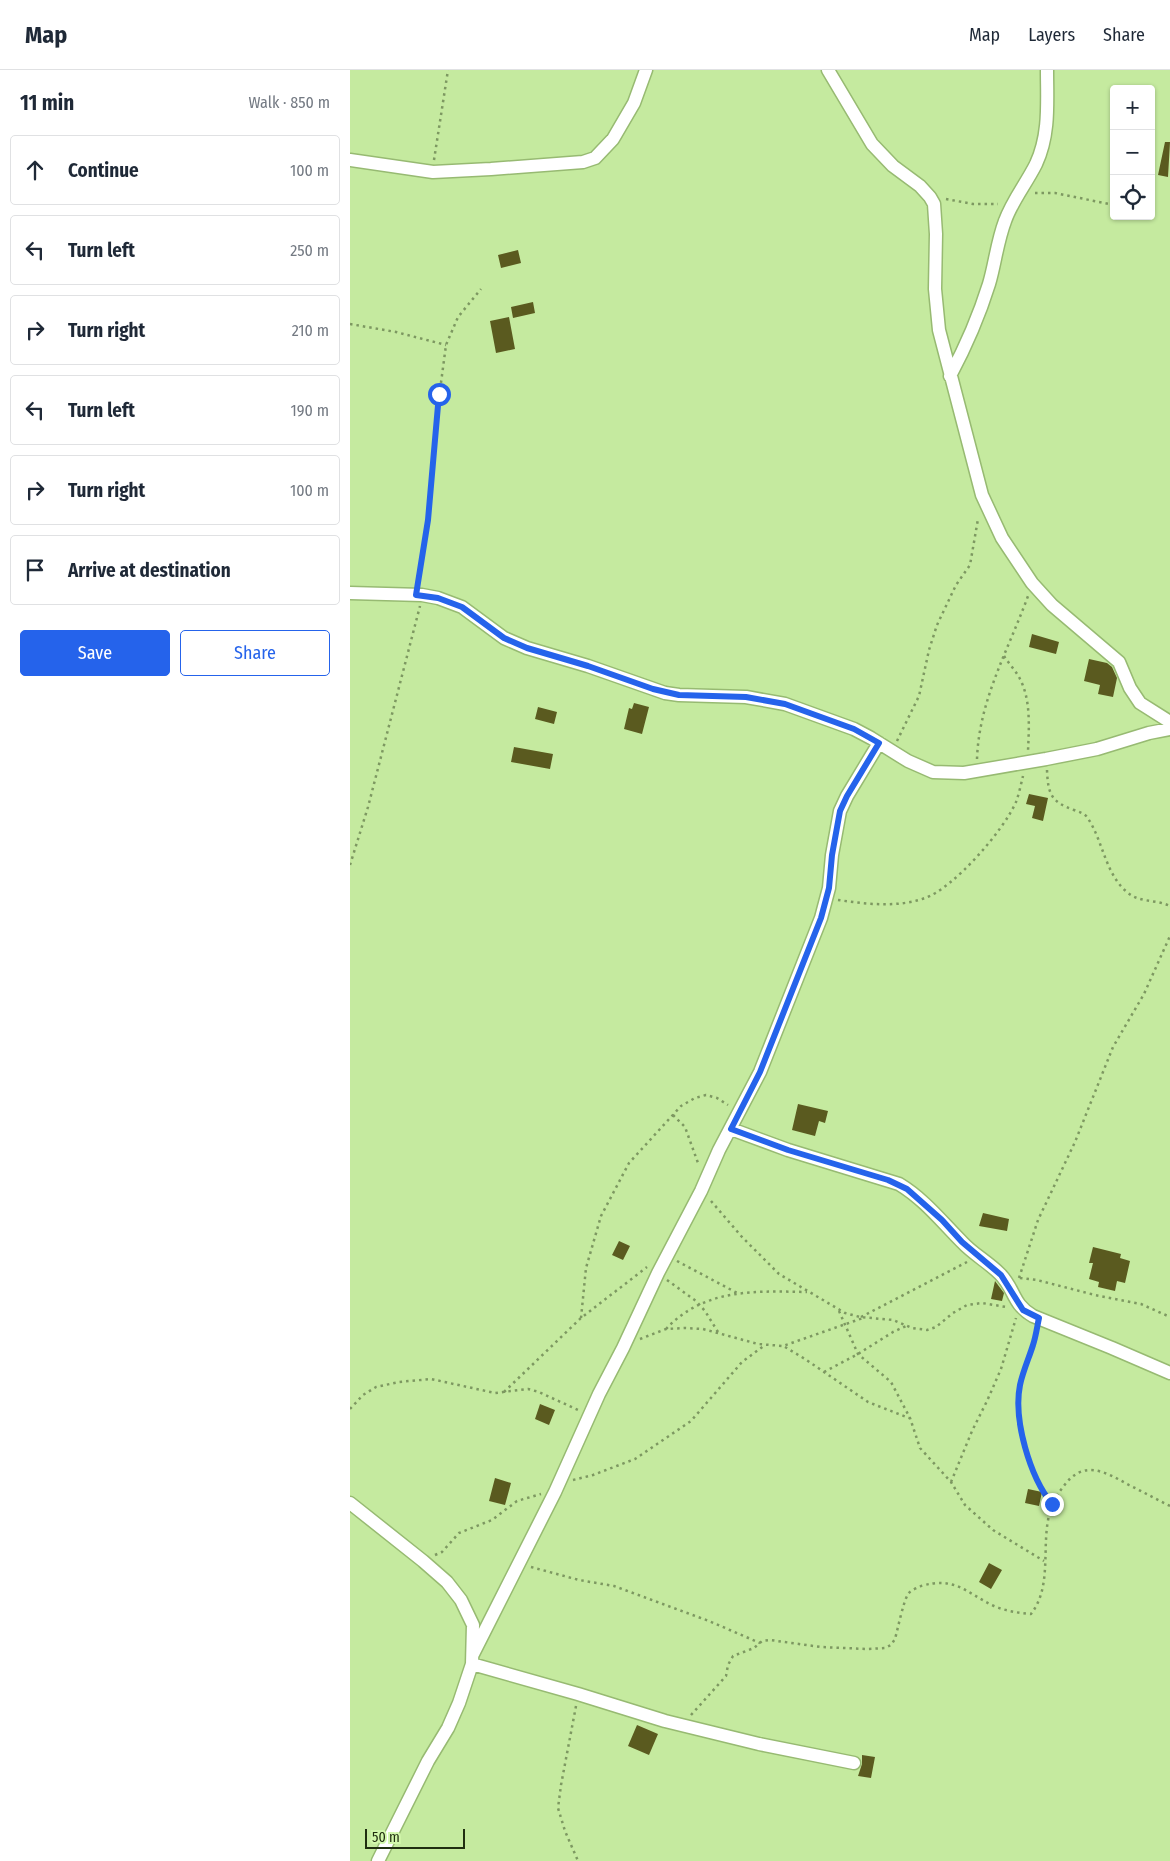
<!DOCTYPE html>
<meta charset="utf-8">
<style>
body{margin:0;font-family:"Fira Sans Condensed",sans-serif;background:#f2f2f3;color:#1f2937}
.controls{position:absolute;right:15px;top:15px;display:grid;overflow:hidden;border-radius:5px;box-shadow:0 1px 4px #0004}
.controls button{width:45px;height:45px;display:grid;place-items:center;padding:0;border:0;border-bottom:1px solid #e0e1e3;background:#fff;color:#1f2937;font:25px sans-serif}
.scale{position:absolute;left:15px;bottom:12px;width:100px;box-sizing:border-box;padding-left:5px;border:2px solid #202e10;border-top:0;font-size:14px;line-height:18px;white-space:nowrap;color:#202e10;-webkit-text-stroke:4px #d2f7ac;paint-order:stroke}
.stop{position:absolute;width:15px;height:15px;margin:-11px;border:4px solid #2563eb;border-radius:50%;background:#fff}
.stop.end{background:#2563eb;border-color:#fff;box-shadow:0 1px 5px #0008}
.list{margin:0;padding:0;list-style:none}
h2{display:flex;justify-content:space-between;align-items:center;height:65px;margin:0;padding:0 20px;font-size:21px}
h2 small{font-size:16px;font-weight:400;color:#747a83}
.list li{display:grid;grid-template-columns:32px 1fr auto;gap:15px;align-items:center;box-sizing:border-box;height:70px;margin:0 10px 10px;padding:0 10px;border:1px solid #e0e1e3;border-radius:5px}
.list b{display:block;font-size:19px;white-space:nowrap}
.list em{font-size:16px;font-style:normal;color:#747a83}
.actions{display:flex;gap:10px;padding:15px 20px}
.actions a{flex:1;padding:11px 0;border:1px solid #2563eb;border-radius:5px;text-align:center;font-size:18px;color:#2563eb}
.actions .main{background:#2563eb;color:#fff}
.icon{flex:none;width:28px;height:28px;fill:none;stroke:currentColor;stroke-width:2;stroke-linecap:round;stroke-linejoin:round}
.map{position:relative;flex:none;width:820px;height:1791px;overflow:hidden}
header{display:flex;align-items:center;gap:30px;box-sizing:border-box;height:70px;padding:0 25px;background:#fff;border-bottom:1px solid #e0e1e3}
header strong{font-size:24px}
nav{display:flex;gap:28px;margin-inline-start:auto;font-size:18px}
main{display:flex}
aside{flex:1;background:#fff}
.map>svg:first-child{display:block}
.building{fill:#5a5a1f}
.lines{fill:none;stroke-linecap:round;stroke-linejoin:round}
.street-casing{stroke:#97ba72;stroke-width:15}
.path{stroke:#7d9861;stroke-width:2.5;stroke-dasharray:2.5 4;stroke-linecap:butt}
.street{stroke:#fff;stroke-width:12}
.route{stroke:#2563eb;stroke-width:6}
</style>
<header>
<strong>Map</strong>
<nav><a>Map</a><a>Layers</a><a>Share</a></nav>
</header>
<main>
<aside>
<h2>11 min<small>Walk · 850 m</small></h2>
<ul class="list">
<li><svg class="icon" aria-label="ahead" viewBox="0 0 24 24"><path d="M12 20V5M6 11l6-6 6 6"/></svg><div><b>Continue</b></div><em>100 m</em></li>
<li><svg class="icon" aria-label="left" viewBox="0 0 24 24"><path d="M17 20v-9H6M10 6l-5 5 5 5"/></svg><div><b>Turn left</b></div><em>250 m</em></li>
<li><svg class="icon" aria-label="right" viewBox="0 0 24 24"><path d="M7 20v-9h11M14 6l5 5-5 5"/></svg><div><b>Turn right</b></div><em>210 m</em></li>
<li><svg class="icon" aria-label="left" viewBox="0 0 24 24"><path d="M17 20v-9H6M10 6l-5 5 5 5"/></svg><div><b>Turn left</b></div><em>190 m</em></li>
<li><svg class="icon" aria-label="right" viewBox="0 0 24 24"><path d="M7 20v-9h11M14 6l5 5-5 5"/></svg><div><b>Turn right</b></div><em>100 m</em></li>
<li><svg class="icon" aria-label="arrive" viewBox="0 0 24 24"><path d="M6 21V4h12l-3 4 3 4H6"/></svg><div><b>Arrive at destination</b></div></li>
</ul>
<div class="actions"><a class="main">Save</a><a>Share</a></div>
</aside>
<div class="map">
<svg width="820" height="1791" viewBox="0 0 820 1791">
<rect width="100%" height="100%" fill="#c5ea9f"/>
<path class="building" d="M815,72H820L818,107L808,105Z
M168,180L171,193L151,198L148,185Z
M183,232L185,243L163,248L161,237Z
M159,247L165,279L146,283L140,251Z
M682,564L709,572L706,584L679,577Z
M739,589L757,593L762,597L767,608L763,627L748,624L750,615L734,611Z
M284,633L299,637L292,664L274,659L279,638L282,639Z
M188,637L207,642L204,654L185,649Z
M164,677L203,684L200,699L161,692Z
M679,724L698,728L693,751L682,748L685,736L676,734Z
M448,1034L478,1041L475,1053L469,1051L465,1066L442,1060Z
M633,1143L659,1149L657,1161L629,1156Z
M269,1171L280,1176L273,1190L262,1185Z
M743,1177L771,1184L770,1188L780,1191L775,1213L767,1211L765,1221L748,1217L749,1212L739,1209L743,1193H739Z
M645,1211L654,1223L652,1231L641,1229Z
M190,1334L205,1340L199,1355L185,1349Z
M145,1408L161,1413L155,1435L139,1431Z
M678,1419L692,1422L689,1436L675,1433Z
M639,1493L652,1500L641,1519L629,1512Z
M287,1655L308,1664L299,1685L278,1676Z
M512,1685L525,1687L521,1708L508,1706L512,1694Z"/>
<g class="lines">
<defs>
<path id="street" d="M478,0L522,74L543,96L570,116L580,127L584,134L586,164L585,219L589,260L632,425L652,468L682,513L702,535L769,592L780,618L790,633L820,652
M0,90L83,102L141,99L233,92L245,88L263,69L284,33L296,0
M600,306C616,276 629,246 639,214C645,194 647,172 655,151C662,131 676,114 686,94C700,64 697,32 697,0
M0,523L72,525L88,528L112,537L154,568L177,578L238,596L315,623L329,625L396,627L435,634L504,659L521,668L558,691L583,702L614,703L696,689L747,679L799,663L820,659
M381,1059L438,1080L549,1114C574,1129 592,1152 612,1172C623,1184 638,1192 650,1204C665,1219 662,1234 683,1246L762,1278L820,1303
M0,1433L73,1491L97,1512L111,1530L123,1555L122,1594L109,1633L98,1658L78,1691L28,1791
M123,1584L205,1422L249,1324L273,1278L308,1203L351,1121L369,1080L410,1002L471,848L479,818L482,785L490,741L497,726L529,673
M122,1594L228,1624L315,1651L409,1674L504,1693"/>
</defs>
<use href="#street" class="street-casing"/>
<path class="path" d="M84,90L98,0
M801,115L805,110
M685,123H705L764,135
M596,129L623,134H648
M0,254L46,262L96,275
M68,513L78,450L85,358L96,275L108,247L131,219
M654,586C659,594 666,601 670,609C681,630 679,658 678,681
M547,671L569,626L579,580L587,555L606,515L620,495L628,449
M627,689C629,630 658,581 678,526
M697,700C698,724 701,732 724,740C729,742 734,743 737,747C753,770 755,804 777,822C789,833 805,829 820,836
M0,795L18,737L70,536
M488,830C517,834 547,838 575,828C604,818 654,760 666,732C669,724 671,714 673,706
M323,1045L335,1057L348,1093
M361,1131L392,1167L429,1204L495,1243L510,1247L543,1250L562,1258L577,1260L586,1257L603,1243L617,1235L632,1233L656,1237
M327,1191L389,1224
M669,1208L688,1150L725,1072L763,977L794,924L820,866
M670,1208L687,1210L745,1225L791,1234L820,1247
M317,1210L346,1231L355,1241L368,1262
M489,1241L508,1284L541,1312L560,1348L570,1378L601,1412L615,1435L643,1460L694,1491
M511,1247L617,1192
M231,1248L236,1198L251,1146L279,1093L331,1036L345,1028L356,1025L367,1028L378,1035
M316,1259C354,1218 406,1221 457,1222
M687,1260C683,1279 674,1296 670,1315C663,1350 680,1407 702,1434
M290,1269L316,1259L335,1258L353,1259L408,1274L433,1276L513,1248
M435,1277L455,1289L518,1332L559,1348
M474,1302L508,1284L543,1262L556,1256
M154,1322L231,1248L297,1197
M0,1339L13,1325L26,1317L49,1312L81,1309L145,1323L178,1319L189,1322L228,1340
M223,1410L243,1405L285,1389L341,1351L392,1292L415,1275
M601,1412L622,1361L637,1331L651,1299L666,1248
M85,1485L92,1482L109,1463L142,1450L167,1431L191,1424
M181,1497L229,1510L264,1516L359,1551L410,1573
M226,1636L211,1715L208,1738L215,1761L228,1791
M341,1645L376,1606L378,1595L383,1586L404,1578L412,1571L420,1570L471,1577L517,1579L535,1578L541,1575L545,1569C548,1558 553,1533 558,1524C561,1520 567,1518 571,1516C606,1506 616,1523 644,1536C656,1541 668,1543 681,1544C705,1513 688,1468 703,1433C705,1428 709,1422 713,1417C733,1389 754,1401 779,1415C793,1422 806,1429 820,1436"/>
<use href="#street" class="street"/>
</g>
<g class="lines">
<path class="route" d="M89,324L78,450L66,525L88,528L112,537L154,568L177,578L238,596L303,619L329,625L396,627L435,634L504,659L529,673L497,726L490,741L482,785L479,818L471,848L410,1002L381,1059L438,1080L538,1110L557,1119L592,1150L612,1172L651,1205L673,1240L689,1248C687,1257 686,1266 683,1275C679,1288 673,1301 670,1315C663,1350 680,1407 702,1434"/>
</g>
</svg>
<div class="controls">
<button>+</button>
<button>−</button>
<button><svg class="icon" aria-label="locate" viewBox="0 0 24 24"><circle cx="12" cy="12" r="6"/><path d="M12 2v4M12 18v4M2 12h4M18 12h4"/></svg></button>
</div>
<div class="scale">50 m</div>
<div class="stop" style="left:89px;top:324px"></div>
<div class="stop end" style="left:702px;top:1434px"></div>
</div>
</main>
